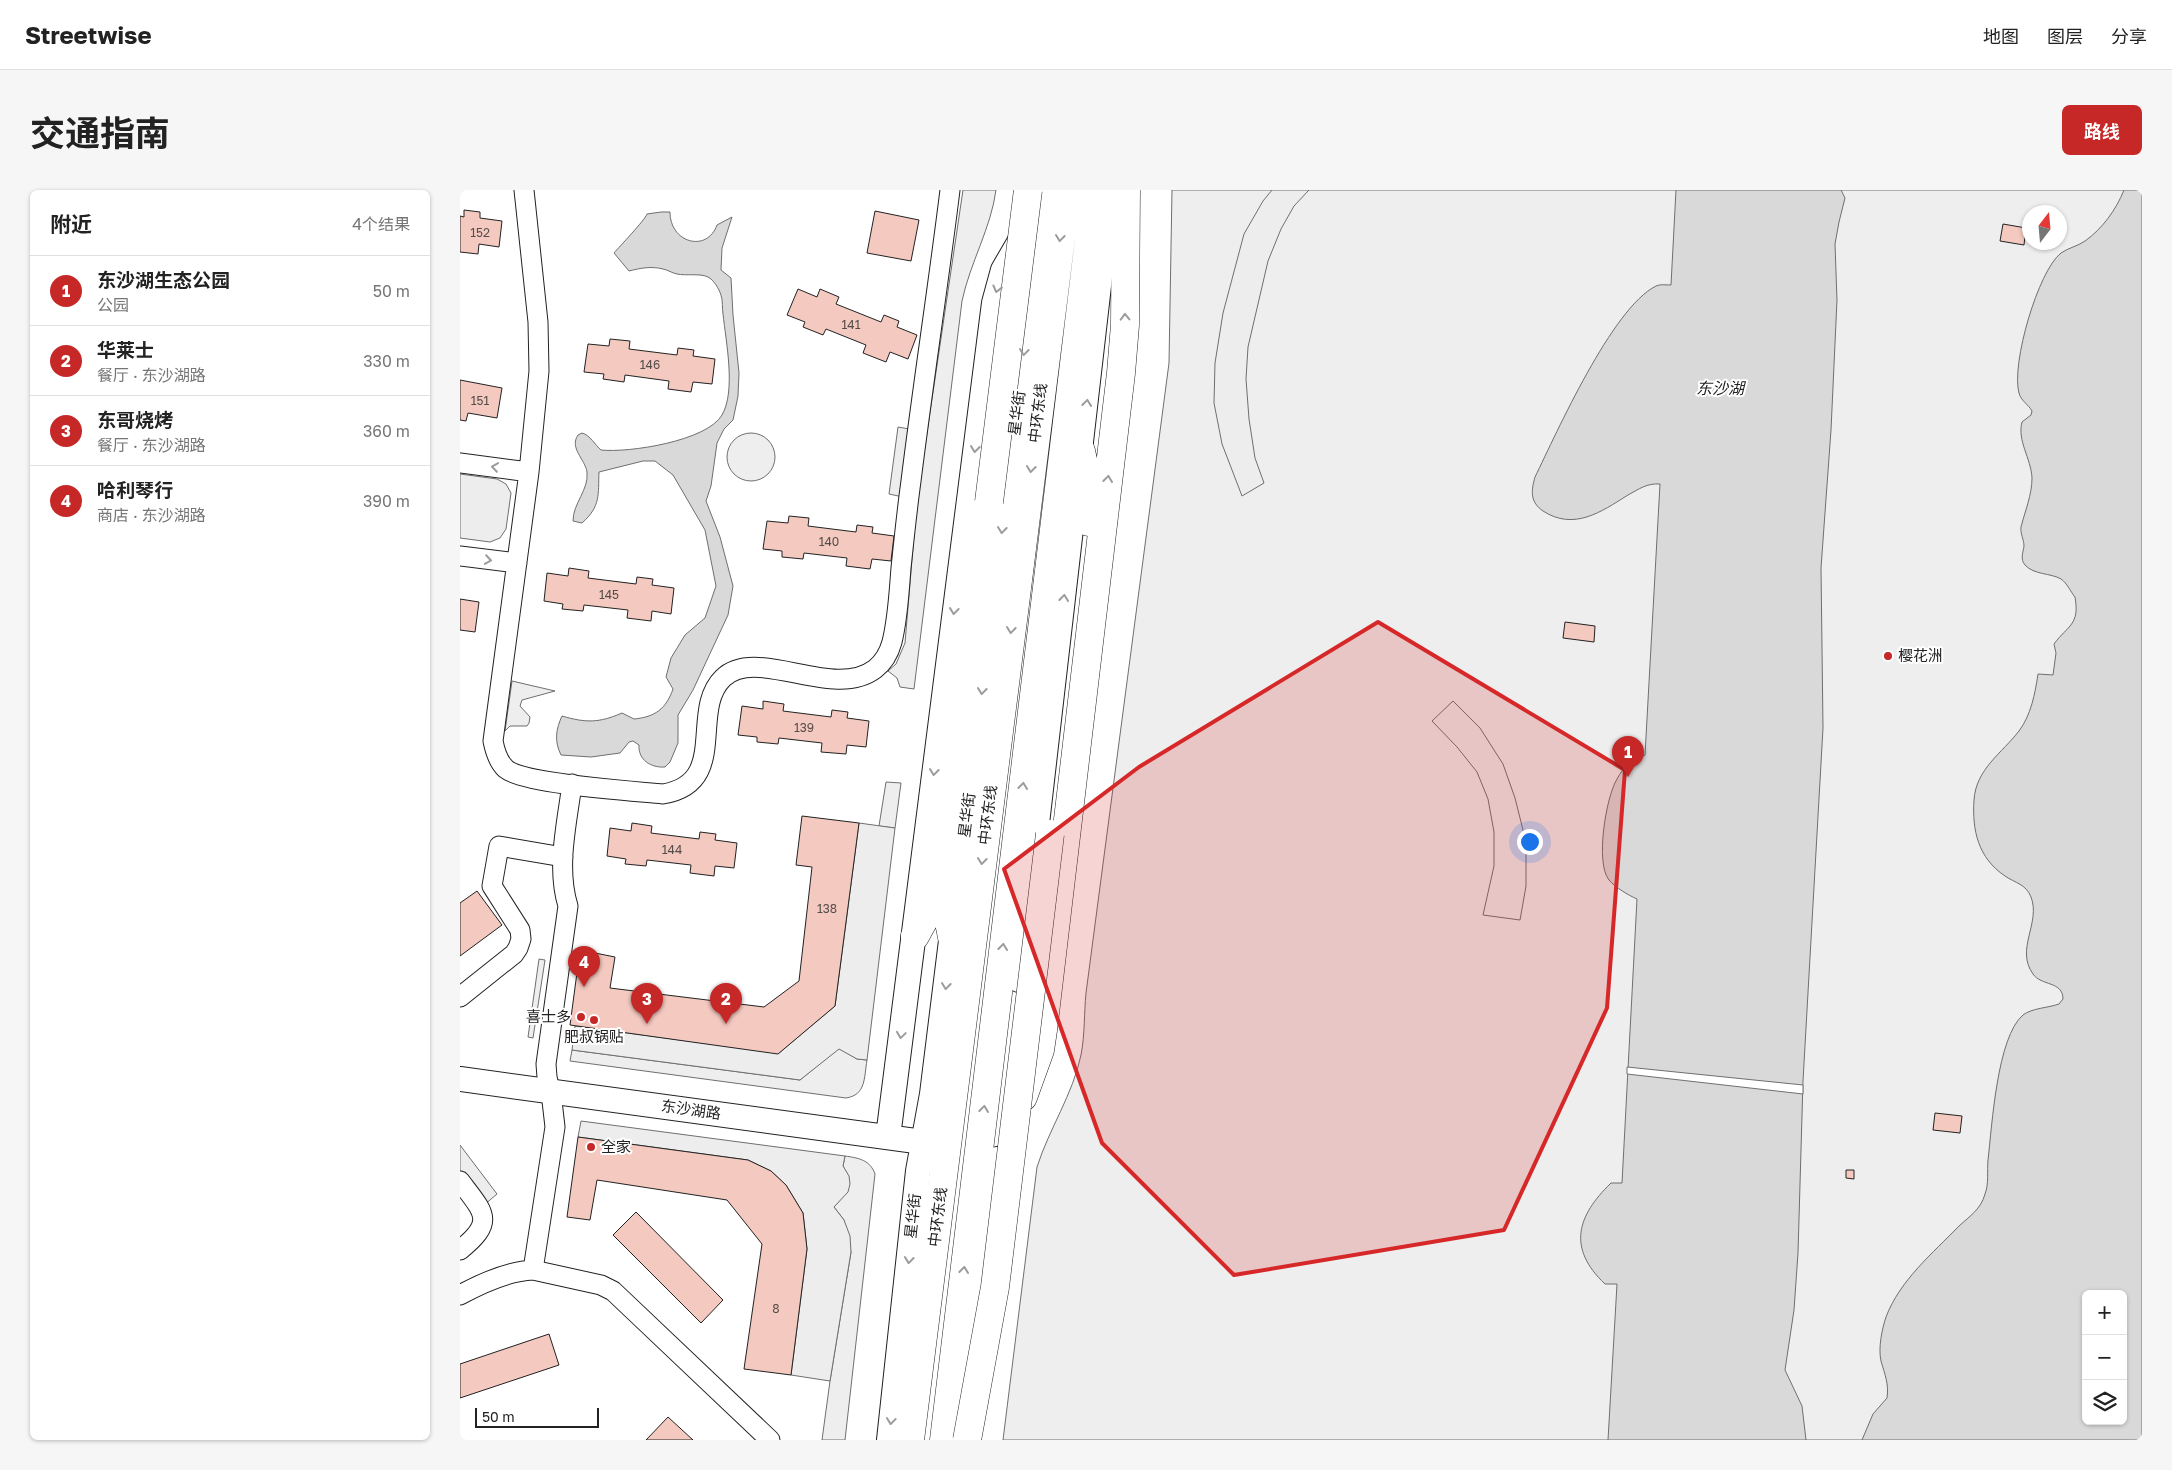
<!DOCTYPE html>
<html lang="zh">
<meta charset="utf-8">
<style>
body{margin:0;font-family:"Golos Text","Noto Sans SC",sans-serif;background:#f6f6f6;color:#222}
.controls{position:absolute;right:15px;bottom:15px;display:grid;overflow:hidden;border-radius:8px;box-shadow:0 1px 4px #0004}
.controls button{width:45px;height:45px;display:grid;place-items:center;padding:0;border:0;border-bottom:1px solid #e0e0e0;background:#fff;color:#222;font:25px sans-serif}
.compass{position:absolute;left:1562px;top:15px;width:45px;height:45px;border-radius:50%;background:#fff;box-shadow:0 1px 4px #0004;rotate:16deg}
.scale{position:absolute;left:15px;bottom:12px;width:124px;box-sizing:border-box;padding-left:5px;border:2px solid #222;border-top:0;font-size:14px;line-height:18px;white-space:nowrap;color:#222;-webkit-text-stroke:4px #fff;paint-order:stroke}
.you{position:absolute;left:1069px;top:651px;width:18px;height:18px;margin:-12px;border:4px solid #fff;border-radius:50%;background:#1a73e8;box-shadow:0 0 0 8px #1a73e833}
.badge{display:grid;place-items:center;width:32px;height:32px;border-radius:50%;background:#c62828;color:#fff;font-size:16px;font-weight:700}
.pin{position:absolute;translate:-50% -41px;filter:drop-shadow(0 1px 2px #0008)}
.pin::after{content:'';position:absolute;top:26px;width:18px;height:15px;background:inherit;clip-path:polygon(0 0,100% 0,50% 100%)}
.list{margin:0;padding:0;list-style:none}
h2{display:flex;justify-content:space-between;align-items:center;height:65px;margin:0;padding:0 20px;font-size:21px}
h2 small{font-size:16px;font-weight:400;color:#767676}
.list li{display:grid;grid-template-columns:32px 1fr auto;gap:15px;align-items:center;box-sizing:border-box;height:70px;padding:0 20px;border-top:1px solid #e0e0e0}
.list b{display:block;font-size:19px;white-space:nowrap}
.list p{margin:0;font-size:16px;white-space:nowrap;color:#767676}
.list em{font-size:16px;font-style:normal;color:#767676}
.icon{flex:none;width:28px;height:28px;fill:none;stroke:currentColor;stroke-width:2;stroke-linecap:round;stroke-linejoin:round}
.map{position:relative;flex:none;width:1682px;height:1250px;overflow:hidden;border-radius:8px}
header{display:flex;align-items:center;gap:30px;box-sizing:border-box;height:70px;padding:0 25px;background:#fff;border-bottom:1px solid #e0e0e0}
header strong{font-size:24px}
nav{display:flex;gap:28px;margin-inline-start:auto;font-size:18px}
.intro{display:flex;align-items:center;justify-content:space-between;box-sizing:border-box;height:120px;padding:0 30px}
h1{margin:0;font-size:35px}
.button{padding:12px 22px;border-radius:8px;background:#c62828;color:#fff;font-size:18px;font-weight:700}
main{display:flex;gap:30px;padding:0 30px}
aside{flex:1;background:#fff;border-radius:8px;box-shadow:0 1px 4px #0004}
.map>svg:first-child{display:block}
.green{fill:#eee;stroke:#6f6f6f;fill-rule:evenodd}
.parking{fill:#ededed;stroke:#6f6f6f}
.water{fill:#d9d9d9;stroke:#6f6f6f;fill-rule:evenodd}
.pier{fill:#fff;stroke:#6f6f6f}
.building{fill:#f3c9c0;stroke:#222}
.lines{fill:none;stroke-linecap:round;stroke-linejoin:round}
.minor-casing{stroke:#222;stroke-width:21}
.major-casing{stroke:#222;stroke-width:26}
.highway-casing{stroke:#222;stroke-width:29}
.minor{stroke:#fff;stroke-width:19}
.major{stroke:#fff;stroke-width:24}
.highway{stroke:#fff;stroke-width:28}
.highway-bridge-casing{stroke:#222;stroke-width:29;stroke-linecap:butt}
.highway-bridge{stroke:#fff;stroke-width:28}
.oneway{stroke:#9c9c9c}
.marked{fill:#d62828;fill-opacity:0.2;stroke:#d62828;stroke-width:4;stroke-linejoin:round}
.poi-dot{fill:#c62828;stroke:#fff;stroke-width:2}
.labels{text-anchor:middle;stroke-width:4;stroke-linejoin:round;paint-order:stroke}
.number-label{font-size:12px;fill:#564c4a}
.street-label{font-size:15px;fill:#222;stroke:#fff}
.poi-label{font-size:15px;fill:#222;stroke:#fff;text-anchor:start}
.water-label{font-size:16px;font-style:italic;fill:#222;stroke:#fff}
</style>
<header>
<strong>Streetwise</strong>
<nav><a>地图</a><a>图层</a><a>分享</a></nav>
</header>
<div class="intro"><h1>交通指南</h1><a class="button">路线</a></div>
<main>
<aside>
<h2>附近<small>4个结果</small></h2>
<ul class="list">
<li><span class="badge">1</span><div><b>东沙湖生态公园</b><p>公园</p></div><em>50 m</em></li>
<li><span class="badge">2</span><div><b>华莱士</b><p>餐厅 · 东沙湖路</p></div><em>330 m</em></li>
<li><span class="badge">3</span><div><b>东哥烧烤</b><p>餐厅 · 东沙湖路</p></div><em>360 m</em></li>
<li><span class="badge">4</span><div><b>哈利琴行</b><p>商店 · 东沙湖路</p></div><em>390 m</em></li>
</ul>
</aside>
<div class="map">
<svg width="1682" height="1250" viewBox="0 0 1682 1250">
<rect width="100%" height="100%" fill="#fff"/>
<path class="green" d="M503,0H536C531,38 510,73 502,111L454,499L440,497L437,488L428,481L436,474L445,453L457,310Z
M712,0H1682V1250H543L577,977C589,939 613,904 621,865C625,844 624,823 626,803L709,173ZM1570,22H1600V52H1570ZM1626,1104H1663V1231H1626Z
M267 267a24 24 0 1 1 48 0a24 24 0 1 1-48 0Z
M52,491L95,501L62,510L60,516L70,527L69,533L67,536H50L45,541Z
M426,592L441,593L435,638L419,636Z
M79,769L85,770L73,848L68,847Z
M379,858L397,869L407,870C404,888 406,905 386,908L110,871L112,860L340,890Z
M385,966C399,968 410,970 415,984L385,1250H362L370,1191L391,1062L384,1030L374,1017C387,1002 394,995 383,976Z"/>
<path class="parking" d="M812,0H849L834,16L821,39L808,71L788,157L786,189L789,229L795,268L804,293L782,306L762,254L754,213L755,173L763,123L784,44L803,11Z
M438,237L466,242L457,310L429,304Z
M0,284L37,289L46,294L51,303L46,339L40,348L30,352L0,348Z
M993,511L1020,538L1043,574L1055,608L1066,652V696L1060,730L1023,725L1034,676V642L1028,609L1017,582L997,557L972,531Z
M399,633L435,638L407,870L397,869L379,859L340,890L112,860L115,836L319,863L375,816Z
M121,931L385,966L383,976L389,986L390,994L388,1002L374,1017L384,1030L390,1046L391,1062L370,1191L331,1185L347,1059L343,1023L326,995L311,981L288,970L118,947Z
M0,955L37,1004L16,1022L0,1001Z"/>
<path class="water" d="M1216,0H1381L1385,8L1379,32L1375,54L1377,110L1371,240L1361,378L1363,538L1343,891L1338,1063L1334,1120L1325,1180L1342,1216L1346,1250H1148L1157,1094H1145C1107,1058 1117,1026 1151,993H1162L1177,709C1168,705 1156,698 1149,690C1135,673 1146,607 1157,589C1163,577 1173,570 1185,565L1200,294C1187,293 1179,299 1168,305C1141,322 1114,341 1083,321C1070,312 1071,301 1075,287C1097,242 1152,118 1196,96C1200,94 1206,95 1211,95Z
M1664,0H1682V1250H1402L1413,1224L1427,1208C1429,1194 1425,1185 1421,1171C1418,1158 1422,1139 1426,1127C1440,1090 1473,1063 1499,1036C1510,1026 1521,1019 1525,1004C1529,994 1527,981 1528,970C1532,936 1537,847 1563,825C1572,818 1588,818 1599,814L1603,809C1603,791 1581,796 1573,784C1555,759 1581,733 1571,707C1566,694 1555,693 1545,686C1518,668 1512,640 1514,610C1516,579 1542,563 1559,541C1571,525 1575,504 1578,484L1593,485L1596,463L1594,454C1608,435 1620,435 1615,407C1610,401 1607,393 1601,389C1591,383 1574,385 1565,375C1560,369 1563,363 1564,356C1564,350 1560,343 1561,337C1565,321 1572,305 1572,288C1571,268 1557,251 1562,232L1571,225L1572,221C1568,214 1561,211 1559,203C1551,174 1578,81 1601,63C1608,58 1618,56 1625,51C1642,39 1656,20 1664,0ZM1626,1104H1663V1231H1626Z
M201,22H210C210,53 247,63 257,35L272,27L262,58L261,80L271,88L273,125L279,183L278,206L273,230L264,239L257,253L251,296L246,311L260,347L273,396L268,425L233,500L218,525V553L210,572L205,577C191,578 178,570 179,555L173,551L169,552L160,563L131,567L101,565C94,551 96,539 102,526C126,533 139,533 162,523L174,529C195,527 206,519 213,499L206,487L211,468L225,445L245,428L256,396L245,340L213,285L195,271H183L139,282C138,305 141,316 122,333L113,331C113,313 129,300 127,282C125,269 109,258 118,245L122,243C130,245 135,255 141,260C169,263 247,251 262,225C276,201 266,152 263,124C262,118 263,111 261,105C259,99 254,90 248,87C240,83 226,86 217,84C212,83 208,80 203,79C191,76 181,78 169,81L154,63C160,56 185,30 187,24Z"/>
<path class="pier" d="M1167,877L1343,895V904L1167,884Z"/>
<path class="building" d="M4,20L20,22V28L42,31L39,57L19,54L18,64L0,62V26L4,27Z
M415,21L459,30L451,71L407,63Z
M1543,34L1566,38L1564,55L1540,51Z
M338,99L357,107L360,99L379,107L376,114L421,132L424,125L439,131L437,137L457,145L448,169L430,162L426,172L403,163L406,155L366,139L363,145L343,137L345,132L327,125Z
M150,149L170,151L169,159L217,165L218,158L234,160L233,166L255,169L252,194L233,192L231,202L208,199L209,191L165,185L164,192L143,189L144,184L124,182L128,154L149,156Z
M0,190L42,198L37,228L8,223L6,231L0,230Z
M329,326L349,328L348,336L396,342L397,335L413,337L412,343L434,346L431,371L412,369L410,379L386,376L387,368L344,363L343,369L322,367V361L303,359L307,331L328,333Z
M109,378L129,381L128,388L176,394L177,387L193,389L192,395L214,398L211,424L192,421L191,431L167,428L168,420L124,415L123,421L102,419L103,414L84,411L87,383L108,386Z
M0,409L19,412L15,442L0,440Z
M1105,432L1135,436L1134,452L1103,448Z
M303,511L324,514L323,521L371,527L372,520L388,522L387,528L409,531L406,557L387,555L386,564L361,562L362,553L319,548L318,554L297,552V547L278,545L282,516L303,519Z
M342,626L399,633L375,816L318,864L110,835L120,760L155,767L150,798L304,817L339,791L352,677L336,675Z
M172,633L192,636L191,643L239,649L240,642L256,644L255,650L277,653L274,678L255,676L254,686L230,683L231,675L187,670L186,676L165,674L166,669L147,666L150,638L171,641Z
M17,701L42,735L0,766V713Z
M1475,923L1502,926L1500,943L1473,940Z
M118,947L288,970L311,981L326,995L343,1023L347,1059L331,1185L284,1179L302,1054L267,1010L137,990L130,1030L107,1027Z
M1386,980H1394V989L1386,988Z
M176,1022L263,1110L241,1133L153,1045Z
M89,1144L99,1175L0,1208V1174Z
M208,1227L233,1250H186Z"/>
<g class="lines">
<defs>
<path id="minor" d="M64,0L78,132L79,181L69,282L33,551C35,561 38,572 46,579C64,594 173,601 203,604C270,593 229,521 263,488C296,455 373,511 415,479C424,472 429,463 432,452C438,428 439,402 441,378C444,349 447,320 451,291C463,194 478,97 490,0
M0,273L69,282
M0,366L57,373
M0,807L54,764L58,758L61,749L60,740L32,696L39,656L103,667
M0,991C24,1023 36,1031 0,1060
M73,1080L95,937L92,911L87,887L86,874L108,716C96,677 107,633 112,594
M0,1105C22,1093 48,1081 73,1080L141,1095L153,1101L310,1250"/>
<path id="major" d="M559,790L650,0
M0,889L463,952
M428,947L534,113L543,80L561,49
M513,1152L537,969
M429,1250L458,981L472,904L584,0"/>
<path id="highway" d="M621,261L632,314L629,332
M455,746L482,697
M492,747L482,697L529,312
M563,907L580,860L583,840L661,183L665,135L666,0
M450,1250L607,0
M484,1250L635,0"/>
</defs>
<use href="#minor" class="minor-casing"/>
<use href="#major" class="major-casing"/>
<use href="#highway" class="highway-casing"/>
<use href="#minor" class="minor"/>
<use href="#major" class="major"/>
<use href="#highway" class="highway"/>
<defs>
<path id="highway-bridge" d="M529,312L568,0
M507,1250L535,1097L590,644"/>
</defs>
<use href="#highway-bridge" class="highway-bridge-casing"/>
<use href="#highway-bridge" class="highway-bridge"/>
</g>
<defs><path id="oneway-chevron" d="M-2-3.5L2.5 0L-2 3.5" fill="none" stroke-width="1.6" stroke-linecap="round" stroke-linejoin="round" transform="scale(1.25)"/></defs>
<g class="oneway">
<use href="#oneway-chevron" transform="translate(600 48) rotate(97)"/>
<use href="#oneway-chevron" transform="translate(537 99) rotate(104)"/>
<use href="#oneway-chevron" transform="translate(665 127) rotate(-91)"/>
<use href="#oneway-chevron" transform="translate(564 162) rotate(97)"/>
<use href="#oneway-chevron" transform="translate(627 213) rotate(-83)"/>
<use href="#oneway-chevron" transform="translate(515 259) rotate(97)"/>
<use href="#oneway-chevron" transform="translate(35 277) rotate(-172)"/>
<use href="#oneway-chevron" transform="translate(571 279) rotate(97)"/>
<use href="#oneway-chevron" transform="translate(648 289) rotate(-83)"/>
<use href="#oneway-chevron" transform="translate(542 340) rotate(97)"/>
<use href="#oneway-chevron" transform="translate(28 370) rotate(8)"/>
<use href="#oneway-chevron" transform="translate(604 408) rotate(-83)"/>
<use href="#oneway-chevron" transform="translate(494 421) rotate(97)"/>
<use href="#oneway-chevron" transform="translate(551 440) rotate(97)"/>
<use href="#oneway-chevron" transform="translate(522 501) rotate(97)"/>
<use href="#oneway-chevron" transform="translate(474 582) rotate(97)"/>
<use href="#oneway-chevron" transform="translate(563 596) rotate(-83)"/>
<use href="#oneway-chevron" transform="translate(522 671) rotate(97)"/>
<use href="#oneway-chevron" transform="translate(543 757) rotate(-83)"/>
<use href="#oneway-chevron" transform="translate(486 796) rotate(97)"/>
<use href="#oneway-chevron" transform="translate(441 845) rotate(98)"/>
<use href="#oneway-chevron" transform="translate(524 919) rotate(-83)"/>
<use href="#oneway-chevron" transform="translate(449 1070) rotate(96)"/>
<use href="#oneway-chevron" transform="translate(504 1080) rotate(-83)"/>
<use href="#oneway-chevron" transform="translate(431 1231) rotate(96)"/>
</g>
<path class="marked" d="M918,432L1165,580L1147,818L1044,1040L774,1085L642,953L544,679L679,577Z"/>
<g class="poi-dot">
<circle cx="1428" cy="466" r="5"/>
<circle cx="121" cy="827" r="5"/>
<circle cx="134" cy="830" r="5"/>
<circle cx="131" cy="957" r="5"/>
</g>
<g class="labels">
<g class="number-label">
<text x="20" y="47">152</text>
<text x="391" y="139">141</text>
<text x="190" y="179">146</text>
<text x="20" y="215">151</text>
<text x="369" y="356">140</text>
<text x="149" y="409">145</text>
<text x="344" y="542">139</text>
<text x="212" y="664">144</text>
<text x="367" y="723">138</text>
<text x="316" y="1123">8</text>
</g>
<g class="street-label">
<text transform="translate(557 223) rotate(-83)" y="5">星华街</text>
<text transform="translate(578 223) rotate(-83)" y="5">中环东线</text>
<text transform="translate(507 625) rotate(-83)" y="5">星华街</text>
<text transform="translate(528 625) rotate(-83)" y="5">中环东线</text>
<text transform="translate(231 920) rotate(8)" y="5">东沙湖路</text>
<text transform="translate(453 1026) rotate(-84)" y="5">星华街</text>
<text transform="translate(478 1027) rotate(-83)" y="5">中环东线</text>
</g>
<g class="poi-label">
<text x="1438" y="471">樱花洲</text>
<text x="111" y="832" text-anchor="end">喜士多</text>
<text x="134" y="852" text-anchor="middle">肥叔锅贴</text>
<text x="141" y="962">全家</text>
</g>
<g class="water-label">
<text x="1260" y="204">东沙湖</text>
</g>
</g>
</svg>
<div class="controls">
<button>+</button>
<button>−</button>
<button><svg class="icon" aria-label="layers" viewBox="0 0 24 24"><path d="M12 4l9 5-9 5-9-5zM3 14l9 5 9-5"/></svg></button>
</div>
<svg class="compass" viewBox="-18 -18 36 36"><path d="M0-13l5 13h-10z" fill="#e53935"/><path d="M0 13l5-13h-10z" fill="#767676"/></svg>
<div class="scale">50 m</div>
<div class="you"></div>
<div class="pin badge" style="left:1168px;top:587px">1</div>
<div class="pin badge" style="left:266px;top:834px">2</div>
<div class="pin badge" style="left:187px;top:834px">3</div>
<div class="pin badge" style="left:124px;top:797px">4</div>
</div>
</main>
